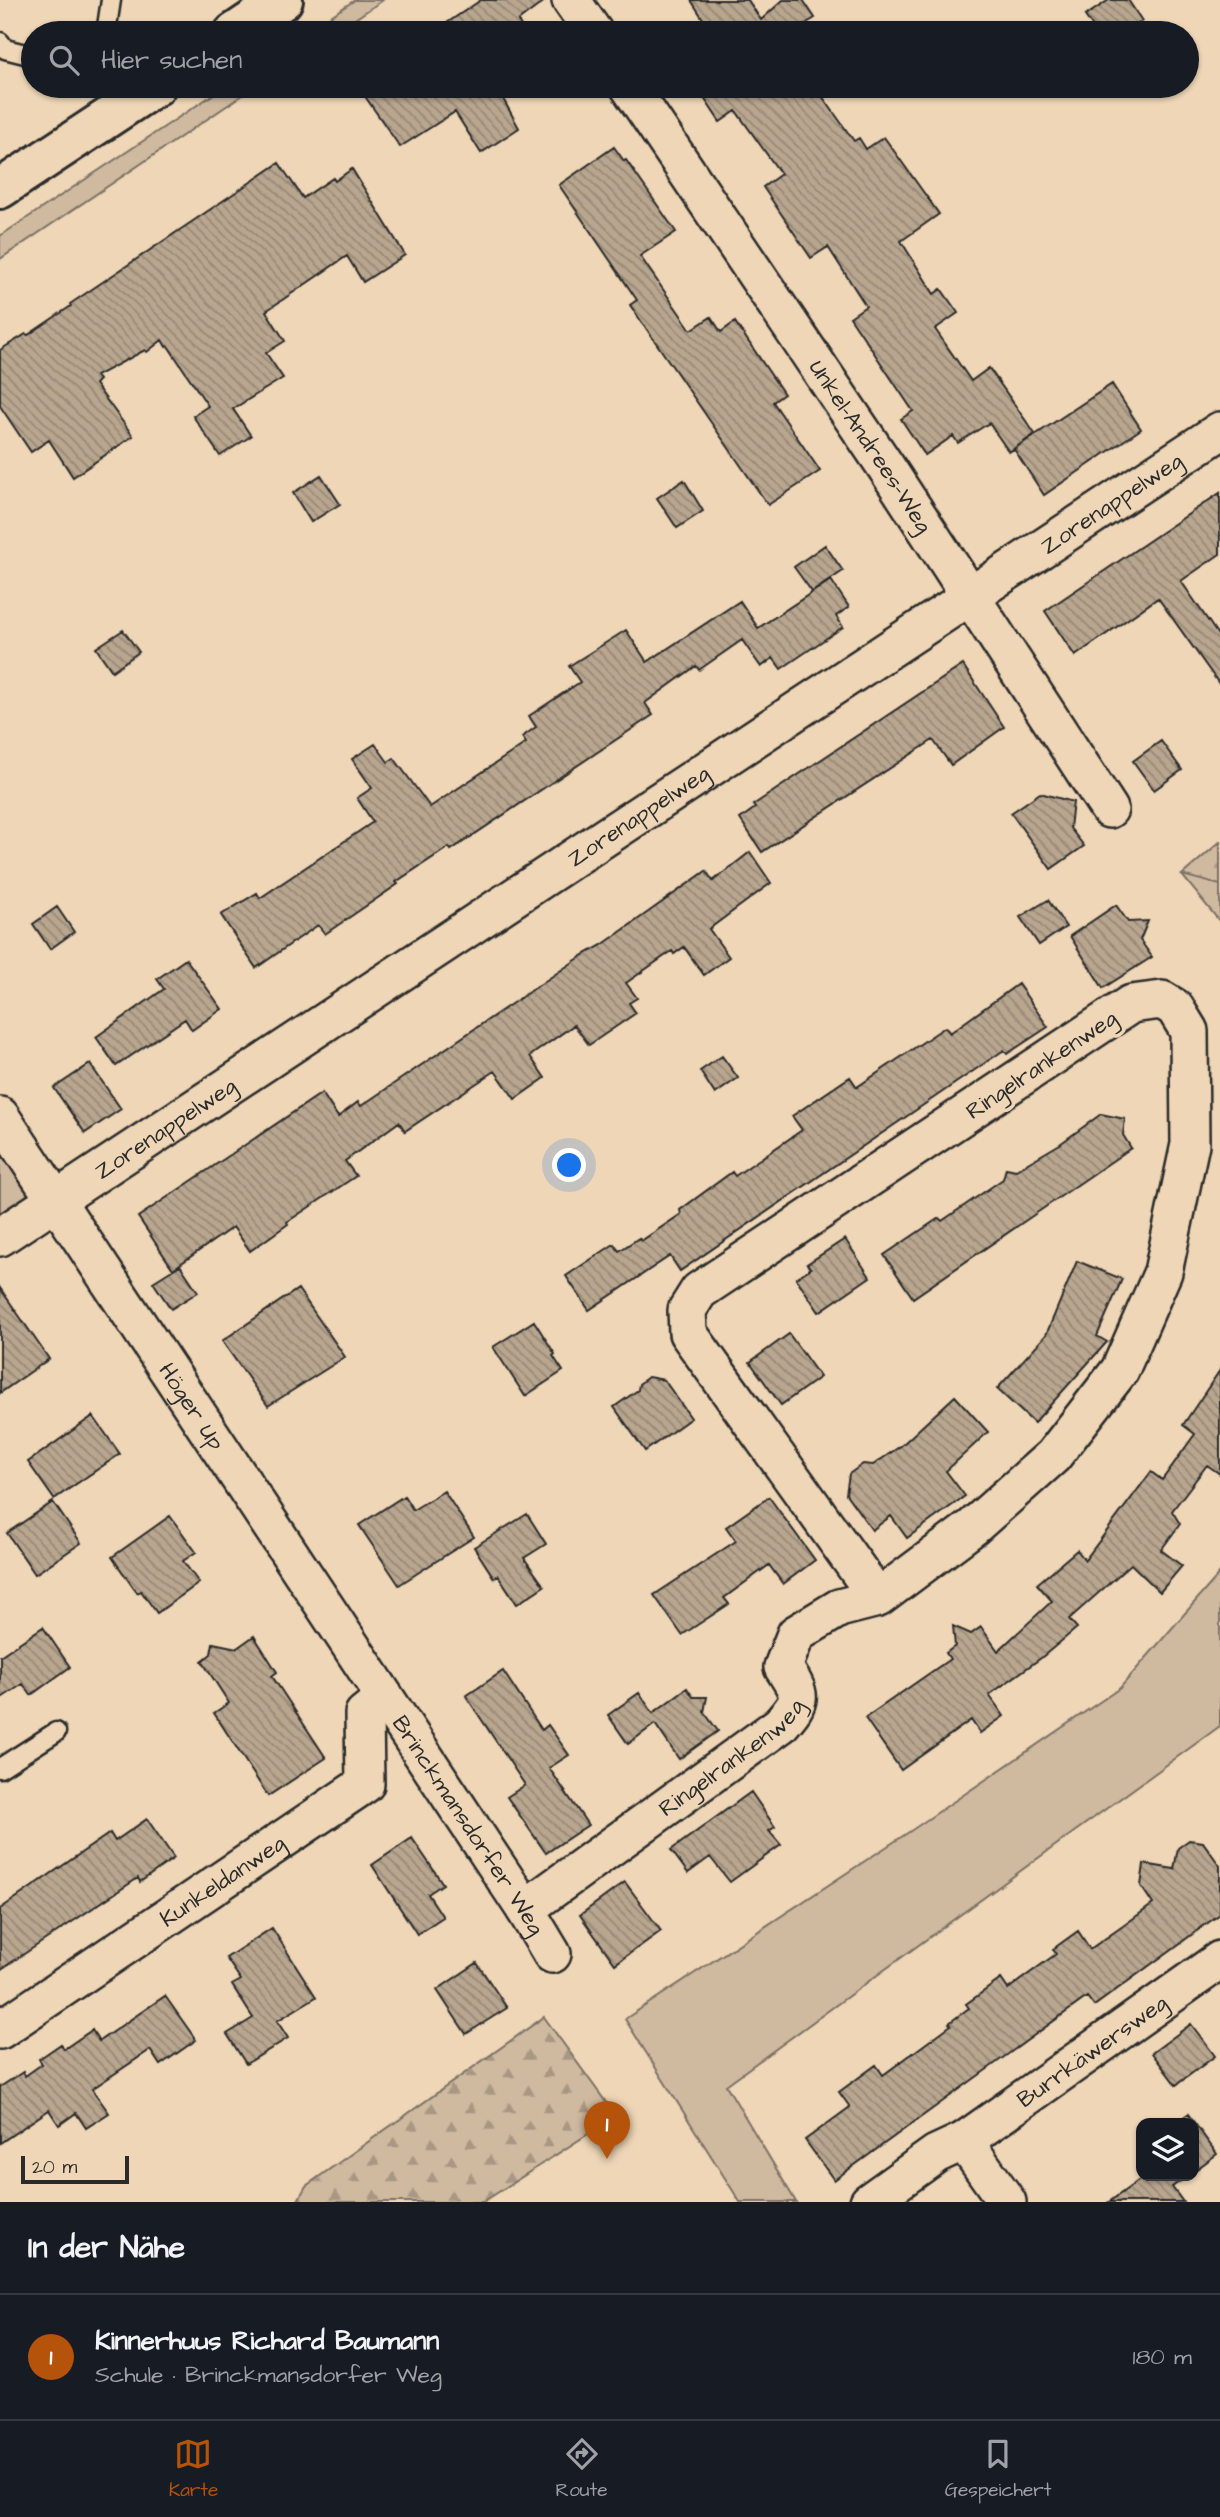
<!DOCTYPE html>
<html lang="de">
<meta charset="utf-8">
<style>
body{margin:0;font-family:"Architects Daughter",sans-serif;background:#20242c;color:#f1f3f6}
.controls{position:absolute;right:21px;bottom:21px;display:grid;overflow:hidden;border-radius:14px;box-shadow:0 2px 5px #0004}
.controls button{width:63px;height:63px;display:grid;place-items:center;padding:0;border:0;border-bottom:2px solid #363941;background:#171b24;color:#f1f3f6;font:35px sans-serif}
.scale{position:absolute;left:21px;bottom:18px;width:108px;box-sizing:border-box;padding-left:7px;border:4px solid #2b2b2b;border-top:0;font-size:19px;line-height:24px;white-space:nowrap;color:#2b2b2b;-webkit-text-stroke:5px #eed6b6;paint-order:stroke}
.you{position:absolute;left:570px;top:1166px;width:24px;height:24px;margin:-18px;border:5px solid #fff;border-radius:50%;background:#1a73e8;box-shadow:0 0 0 10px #1a73e833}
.badge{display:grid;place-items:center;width:46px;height:46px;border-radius:50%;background:#b45309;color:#fff;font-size:23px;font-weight:700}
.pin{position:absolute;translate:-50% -58px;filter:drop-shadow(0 2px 4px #0008)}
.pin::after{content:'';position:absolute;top:37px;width:24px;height:21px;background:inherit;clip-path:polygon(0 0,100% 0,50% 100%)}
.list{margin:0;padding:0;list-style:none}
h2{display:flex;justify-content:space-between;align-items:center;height:91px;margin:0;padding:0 28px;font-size:30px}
h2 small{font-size:23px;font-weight:400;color:#9ea1a6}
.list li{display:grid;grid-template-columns:46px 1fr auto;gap:21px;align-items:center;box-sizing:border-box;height:126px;padding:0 28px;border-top:2px solid #363941}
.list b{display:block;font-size:26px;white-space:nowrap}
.list p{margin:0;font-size:23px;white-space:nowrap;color:#9ea1a6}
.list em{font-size:23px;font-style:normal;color:#9ea1a6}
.icon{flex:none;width:38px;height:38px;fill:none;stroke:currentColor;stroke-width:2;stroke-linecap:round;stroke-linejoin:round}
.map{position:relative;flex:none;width:1220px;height:2202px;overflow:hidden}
.search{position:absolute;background:#171b24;box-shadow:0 2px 5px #0004;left:21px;right:21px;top:21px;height:77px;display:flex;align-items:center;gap:18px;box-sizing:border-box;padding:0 24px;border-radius:38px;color:#9ea1a6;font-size:26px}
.sheet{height:217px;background:#171b24}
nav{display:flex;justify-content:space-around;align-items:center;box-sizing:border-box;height:98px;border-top:2px solid #363941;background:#171b24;font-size:19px;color:#9ea1a6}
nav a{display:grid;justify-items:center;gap:4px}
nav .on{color:#b45309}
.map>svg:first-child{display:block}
.green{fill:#cfbaa0;stroke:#7d7266;stroke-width:2}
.forest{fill:url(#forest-firs);stroke:#7d7266;stroke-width:2}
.building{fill:url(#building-back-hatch);stroke:#2b2b2b;stroke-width:2}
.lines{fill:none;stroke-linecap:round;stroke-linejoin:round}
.service-casing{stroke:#2b2b2b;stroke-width:23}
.minor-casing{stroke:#2b2b2b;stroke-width:42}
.primary-casing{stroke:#2b2b2b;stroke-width:44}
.service{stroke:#eed6b6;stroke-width:18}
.minor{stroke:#eed6b6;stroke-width:37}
.primary{stroke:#eed6b6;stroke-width:38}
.labels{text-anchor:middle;stroke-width:7;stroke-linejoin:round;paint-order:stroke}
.street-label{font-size:23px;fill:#2b2b2b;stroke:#eed6b6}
</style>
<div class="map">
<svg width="1220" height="2202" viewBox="0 0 1220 2202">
<defs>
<pattern id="forest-firs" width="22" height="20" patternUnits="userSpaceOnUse" patternTransform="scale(1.75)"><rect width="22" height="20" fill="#cfbaa0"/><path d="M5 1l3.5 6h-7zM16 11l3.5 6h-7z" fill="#a89783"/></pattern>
<pattern id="building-back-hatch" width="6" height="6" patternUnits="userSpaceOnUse" patternTransform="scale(1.75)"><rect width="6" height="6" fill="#b8a68f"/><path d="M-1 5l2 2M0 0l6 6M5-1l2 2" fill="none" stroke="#968775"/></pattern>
</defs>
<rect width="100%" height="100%" fill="#eed6b6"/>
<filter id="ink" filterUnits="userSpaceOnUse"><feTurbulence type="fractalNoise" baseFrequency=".0143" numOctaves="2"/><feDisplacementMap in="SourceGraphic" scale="14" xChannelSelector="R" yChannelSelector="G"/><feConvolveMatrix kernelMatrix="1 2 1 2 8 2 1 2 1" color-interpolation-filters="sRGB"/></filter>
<g filter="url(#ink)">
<path class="green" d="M355,0H383L334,33H305Z
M226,86H256L0,259V236Z
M1220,842V922L1182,875Z
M16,1140L56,1200L0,1237V1151Z
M1220,1573V1726L726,2085L796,2202H740L625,2019L912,1830L1120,1688Z"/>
<path class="forest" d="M1220,842V885L1182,875Z
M544,2017L616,2116L483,2202H297L306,2186Z"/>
<path class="building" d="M481,0H546L518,21L525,32L523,33H432Z
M691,0H748L761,20L783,0H803L815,18L790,33H712Z
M1109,0H1128L1142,21L1125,33H1097L1085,16Z
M365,86H496L519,128L481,153L455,112L400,147L360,89Z
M696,86H815L854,141L859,138L866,149L884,137L939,214L901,241L934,294L941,289L958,313L935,329L971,381L989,368L1035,434L1009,452L989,423L958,443L953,436L925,455L901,419L913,411L850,317L866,306L828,247L811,258L763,187L781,174L736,111L720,122Z
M614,147L624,161L626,160L676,232L640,256L691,330L711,317L721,332L735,322L784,394L773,402L820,471L768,505L630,305L637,300L559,185Z
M279,163L303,198L333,178L335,181L352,169L405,255L363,282L347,256L266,311L285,341L266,353L283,378L233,409L251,436L220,456L193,416L208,406L168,346L166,347L162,340L147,352L145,350L96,376L99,380L95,384L133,436L73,477L49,440L31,452L0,406V350L26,334L28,335L71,306L70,304Z
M1112,384L1141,429L1044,495L1014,449Z
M321,475L340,504L311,522L293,493Z
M684,480L703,511L677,528L657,498Z
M1220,493V554L1181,581L1220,638V685L1158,598L1075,656L1045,611Z
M825,545L843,571L812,592L794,567Z
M831,580L849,607L836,616L843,627L781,669L773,658L761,667L742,640L699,670L696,666L645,703L653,715L451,850L449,847L396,882L398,884L325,934L318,925L256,968L221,915L257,893L260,898L373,822L357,798L372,788L352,759L375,744L388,762L394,758L430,807L526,743L522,737L536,727L529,716L580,682L569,666L626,630L647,662L740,601L758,628Z
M123,630L139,652L112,671L96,648Z
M963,665L1004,727L951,765L933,740L762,852L740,819L755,808L753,805Z
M1161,741L1182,770L1154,790L1133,761Z
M1040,793L1073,802L1070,828L1084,846L1051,869L1011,813Z
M750,852L771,883L709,929L729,957L704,975L684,947L674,954L672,951L626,983L637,998L629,1003L636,1013L589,1045L574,1025L530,1056L545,1078L515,1099L495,1071L405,1131L399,1122L345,1161L356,1176L287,1222L288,1224L250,1251L233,1227L173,1269L138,1217L322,1093L338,1117L358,1102L361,1106L582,956L602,945L706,871L713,881Z
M1048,900L1066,927L1039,945L1020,917Z
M1116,905L1128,922L1148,921L1140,940L1152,957L1103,988L1070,936Z
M57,907L74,932L50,949L33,924Z
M186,959L222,1009L192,1030L185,1019L116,1066L96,1037L164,989L157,979Z
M1018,984L1048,1027L1007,1054L1004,1050L680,1271L670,1256L589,1310L566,1276L614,1244L619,1251L639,1238L641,1241L681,1214L680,1210L732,1172L735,1176L802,1130L792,1116L850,1077L857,1087L945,1027L950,1033Z
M722,1056L738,1078L715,1094L700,1071Z
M90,1064L121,1109L85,1133L54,1088Z
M1101,1114L1125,1119L1123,1135L1131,1148L913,1298L884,1255L939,1218L942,1221L1003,1179L1006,1168L1016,1170L1060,1144Z
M845,1239L870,1277L819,1312L796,1278L811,1268L807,1264Z
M1077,1261L1122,1279L1097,1336L1107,1342L1034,1423L997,1389L1046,1335Z
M180,1265L198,1292L171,1309L153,1282Z
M0,1288L49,1359L0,1393Z
M298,1289L345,1357L268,1406L222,1341Z
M534,1321L555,1354L553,1356L563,1371L525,1396L493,1347Z
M789,1334L820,1377L781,1405L750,1362Z
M1220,1370V1474L1207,1465L1172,1511L1180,1524L1161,1550L1182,1566L1160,1592L1131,1564L1069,1619L1077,1628L1041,1658L989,1695L1004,1716L980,1733L971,1720L901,1770L865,1718L950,1659L946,1653L955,1646L953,1626L971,1634L981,1627L998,1651L1052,1601L1037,1584L1077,1550L1085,1560L1151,1472L1162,1480L1195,1434L1183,1425Z
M648,1377L664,1380L691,1418L645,1451L614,1407L638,1390L639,1384Z
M955,1396L988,1432L946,1471L965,1496L907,1538L891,1516L872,1530L846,1494L849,1474L863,1464L873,1465L902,1445Z
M93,1416L120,1454L54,1499L28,1462Z
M444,1491L474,1537L399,1585L359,1525L404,1496L413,1510Z
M769,1497L815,1560L783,1584L769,1565L724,1598L729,1604L682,1635L654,1595L736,1541L726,1527Z
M53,1502L81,1543L35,1574L7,1533Z
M527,1514L546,1544L524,1558L544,1586L517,1604L498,1575L494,1578L474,1547Z
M170,1516L196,1552L183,1561L199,1583L157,1613L141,1591L137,1593L112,1557Z
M43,1627L70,1667L31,1695L23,1684L0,1699V1656Z
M254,1636L277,1672L272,1676L326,1758L268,1796L214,1713L229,1703L202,1661L211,1654L213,1643L237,1648Z
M503,1671L542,1730L548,1725L569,1755L549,1768L588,1825L546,1853L507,1797L525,1785L466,1696Z
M687,1688L693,1697H707L704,1712L718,1731L679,1759L655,1724L628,1744L608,1715L639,1693L653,1713Z
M751,1792L775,1827L769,1831L781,1845L730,1882L710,1857L688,1873L671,1850Z
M147,1819L174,1858L140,1882L138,1878L0,1970V1909L110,1833L115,1841Z
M412,1838L443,1884L428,1894L443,1917L417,1934L372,1865Z
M1189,1840L1203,1842L1220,1866V1914L1094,2006L1087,1997L834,2180L805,2140L850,2107L839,2092L876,2065L883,2075L951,2025L949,2023L969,2008L966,2004L1001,1979L1008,1989L1056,1954L1053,1949L1078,1931L1090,1949L1123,1926L1153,1904L1141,1886L1144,1864L1174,1869L1178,1848Z
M625,1882L661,1931L615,1964L580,1915Z
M272,1928L316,1997L277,2021L288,2038L246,2064L227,2034L253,2018L232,1985L241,1980L226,1958Z
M477,1963L507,2008L466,2034L437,1990Z
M165,1996L196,2040L160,2065L150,2050L92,2089L109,2113L86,2128L76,2113L59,2125L49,2110L0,2143V2087L23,2072L25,2076L42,2064L39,2059L61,2044L64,2049L92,2030L99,2041Z
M1191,2024L1215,2056L1176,2085L1152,2053Z
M1188,2114L1217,2154L1194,2171V2123H1175Z
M1145,2176H1188L1172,2187L1183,2202H1109Z"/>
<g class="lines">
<defs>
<path id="service" d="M106,33L111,0
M0,42L5,49L33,56
M108,86L124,107
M0,1768L56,1732"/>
<g id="minor">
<path d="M571,0L594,33"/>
<path id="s1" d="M629,86L886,467L1109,809"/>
<path id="s2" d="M0,1116L525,1909L552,1954"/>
<path id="s3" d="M0,1237L1220,431"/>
<path id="s4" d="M525,1909L780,1725C803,1699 802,1696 783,1667L796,1634L839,1608L878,1598L973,1527L1053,1456L1120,1370L1163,1272L1190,1144L1189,1031L1175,1008L1162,1000L1131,1004L699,1291L687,1310L688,1333L878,1598"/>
<path id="s5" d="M0,2030L365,1784L364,1714L384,1698"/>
<path d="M964,2141L1007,2202"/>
<path id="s6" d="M869,2202L936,2154L964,2141L1220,1960"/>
</g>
<path id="primary" d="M234,33L283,0
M0,189L156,86"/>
</defs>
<use href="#service" class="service-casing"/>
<use href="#minor" class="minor-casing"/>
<use href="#primary" class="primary-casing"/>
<use href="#service" class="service"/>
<use href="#minor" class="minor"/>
<use href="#primary" class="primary"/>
</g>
</g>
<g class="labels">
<g class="street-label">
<text dy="8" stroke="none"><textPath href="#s1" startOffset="434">Unkel-Andrees-Weg</textPath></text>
<text dy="8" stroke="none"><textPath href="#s3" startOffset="1332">Zorenappelweg</textPath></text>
<text dy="8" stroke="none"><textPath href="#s3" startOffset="765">Zorenappelweg</textPath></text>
<text transform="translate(1041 1064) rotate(-34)" y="8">Ringelrankenweg</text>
<text dy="8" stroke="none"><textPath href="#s3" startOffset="198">Zorenappelweg</textPath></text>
<text dy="8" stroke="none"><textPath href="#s2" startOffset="348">Höger Up</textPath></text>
<text dy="8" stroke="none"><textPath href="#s4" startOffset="256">Ringelrankenweg</textPath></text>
<text dy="8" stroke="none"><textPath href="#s2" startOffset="850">Brinckmansdorfer Weg</textPath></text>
<text dy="8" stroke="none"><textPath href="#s5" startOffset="268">Kunkeldanweg</textPath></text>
<text dy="8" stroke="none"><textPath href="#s6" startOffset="270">Burrkäwersweg</textPath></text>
</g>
</g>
</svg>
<div class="controls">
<button><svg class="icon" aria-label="layers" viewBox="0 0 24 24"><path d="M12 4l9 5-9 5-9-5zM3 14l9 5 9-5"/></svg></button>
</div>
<div class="scale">20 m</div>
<div class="you"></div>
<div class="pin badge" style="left:607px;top:2159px">1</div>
<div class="search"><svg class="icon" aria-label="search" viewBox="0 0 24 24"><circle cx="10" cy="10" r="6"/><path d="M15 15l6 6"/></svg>Hier suchen</div>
</div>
<section class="sheet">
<h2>In der Nähe<small></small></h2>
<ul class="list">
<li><span class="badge">1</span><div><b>Kinnerhuus Richard Baumann</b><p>Schule · Brinckmansdorfer Weg</p></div><em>180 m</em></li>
</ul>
</section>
<nav>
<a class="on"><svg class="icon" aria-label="map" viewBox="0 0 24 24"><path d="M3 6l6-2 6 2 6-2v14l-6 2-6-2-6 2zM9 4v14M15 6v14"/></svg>Karte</a>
<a><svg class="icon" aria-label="directions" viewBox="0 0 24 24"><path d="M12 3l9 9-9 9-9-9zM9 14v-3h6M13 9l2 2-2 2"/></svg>Route</a>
<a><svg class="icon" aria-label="saved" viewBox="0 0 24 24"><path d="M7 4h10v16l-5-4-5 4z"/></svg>Gespeichert</a>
</nav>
